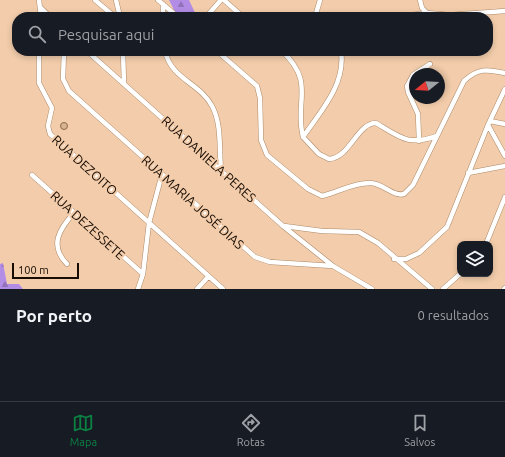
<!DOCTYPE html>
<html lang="pt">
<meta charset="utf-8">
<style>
body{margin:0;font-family:Ubuntu,sans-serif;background:#242831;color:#f1f3f6}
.controls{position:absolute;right:12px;bottom:12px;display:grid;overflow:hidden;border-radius:8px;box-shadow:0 2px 6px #0003}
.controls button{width:36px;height:36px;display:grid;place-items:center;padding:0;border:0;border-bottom:1px solid #363941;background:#171b24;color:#f1f3f6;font:20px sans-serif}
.compass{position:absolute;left:409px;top:68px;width:36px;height:36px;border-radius:50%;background:#171b24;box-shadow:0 2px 6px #0003;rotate:252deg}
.scale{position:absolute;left:12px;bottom:10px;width:67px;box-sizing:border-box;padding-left:4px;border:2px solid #170b02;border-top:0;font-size:11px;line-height:14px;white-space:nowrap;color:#170b02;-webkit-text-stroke:3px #f3cdab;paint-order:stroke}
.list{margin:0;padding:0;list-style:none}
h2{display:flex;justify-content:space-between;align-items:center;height:52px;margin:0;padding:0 16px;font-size:17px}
h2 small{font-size:13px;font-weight:400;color:#9ea1a6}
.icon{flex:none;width:22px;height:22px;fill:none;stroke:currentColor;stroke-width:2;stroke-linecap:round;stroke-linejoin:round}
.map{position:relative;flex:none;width:505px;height:289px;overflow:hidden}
.search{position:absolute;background:#171b24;box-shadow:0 2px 6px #0003;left:12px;right:12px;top:12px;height:44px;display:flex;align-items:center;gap:10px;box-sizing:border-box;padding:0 14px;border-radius:16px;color:#9ea1a6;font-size:15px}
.sheet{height:112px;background:#171b24}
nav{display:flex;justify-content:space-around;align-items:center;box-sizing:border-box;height:56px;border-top:1px solid #363941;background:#171b24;font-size:11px;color:#9ea1a6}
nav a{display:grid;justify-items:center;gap:2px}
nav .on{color:#0b8043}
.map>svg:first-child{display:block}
.forest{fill:url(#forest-firs)}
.building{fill:#d8b392;stroke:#8c6a4b}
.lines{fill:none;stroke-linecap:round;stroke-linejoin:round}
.minor-casing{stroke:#ac8969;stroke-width:5.5}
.minor{stroke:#fff;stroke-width:4.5}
.labels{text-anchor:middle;stroke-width:4;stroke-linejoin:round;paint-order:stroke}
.street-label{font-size:13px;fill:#170b02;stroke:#f3cdab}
</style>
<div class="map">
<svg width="505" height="289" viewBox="0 0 505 289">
<defs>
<pattern id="forest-firs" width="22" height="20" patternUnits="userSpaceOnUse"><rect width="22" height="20" fill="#b38ce5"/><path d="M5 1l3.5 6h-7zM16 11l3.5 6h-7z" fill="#9171b7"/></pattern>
</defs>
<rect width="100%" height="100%" fill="#f3cdab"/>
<path class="forest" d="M169,0H189L197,17H181L175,12Z
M3,263L7,284H19L23,289H0V264Z"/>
<path class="building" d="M60.5 126a3.5 3.5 0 1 1 7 0a3.5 3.5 0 1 1-7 0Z"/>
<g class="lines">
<defs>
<path id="minor" d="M39,0L41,17
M95,0L115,17
M116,0L120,17
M158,0L178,17
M224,0L243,17
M420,0L422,8L427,13
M163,4V17
M41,8L50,17
M206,17L221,0
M315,17L320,0
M396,17L427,13L450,15L505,11
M39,51V83L52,108L48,126L50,134L223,289
M64,51L63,79L69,91L255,257L270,262L333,266L372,289
M87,51L283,226L333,266
M123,51L124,84
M165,51C171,79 200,83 212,106C222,124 219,150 221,170
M217,51L257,86L260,98L261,140L267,155L308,189L322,196C339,192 352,183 370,183C383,183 393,197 404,194L413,185L464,81C478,68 487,69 505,73
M282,51C316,83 294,101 303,137L319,154L329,159C350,158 357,123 376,123C401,138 408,146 437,136
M490,121L505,124
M488,125L505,156
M303,137C321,111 346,84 341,51
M419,141L418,114L408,92L407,86L413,75L430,64
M468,173L505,166
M32,175L143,274
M284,226L322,231L359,232L378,243L432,289
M486,244L505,197
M394,259H406L419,253L447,227L488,125L505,89
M67,264C49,246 59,229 74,213
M138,289L143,274L149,223L162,174
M197,289L208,277
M443,289L460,274
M504,289L505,288"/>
</defs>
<use href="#minor" class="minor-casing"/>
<use href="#minor" class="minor"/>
</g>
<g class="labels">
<g class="street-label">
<text transform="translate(209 159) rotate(42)" y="5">RUA DANIELA PERES</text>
<text transform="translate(85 165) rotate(42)" y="5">RUA DEZOITO</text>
<text transform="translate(193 202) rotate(42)" y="5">RUA MARIA JOSÉ DIAS</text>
<text transform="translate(88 225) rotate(42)" y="5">RUA DEZESSETE</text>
</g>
</g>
</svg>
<div class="controls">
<button><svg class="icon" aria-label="layers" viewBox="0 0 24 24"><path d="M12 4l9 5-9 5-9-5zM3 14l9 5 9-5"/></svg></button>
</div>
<svg class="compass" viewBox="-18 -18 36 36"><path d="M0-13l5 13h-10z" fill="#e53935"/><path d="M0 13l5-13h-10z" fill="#9ea1a6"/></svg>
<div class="scale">100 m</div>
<div class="search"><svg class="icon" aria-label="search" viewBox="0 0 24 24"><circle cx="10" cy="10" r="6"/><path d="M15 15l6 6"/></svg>Pesquisar aqui</div>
</div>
<section class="sheet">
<h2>Por perto<small>0 resultados</small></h2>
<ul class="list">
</ul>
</section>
<nav>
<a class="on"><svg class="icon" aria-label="map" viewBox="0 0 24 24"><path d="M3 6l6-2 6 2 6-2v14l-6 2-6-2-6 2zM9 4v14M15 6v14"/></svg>Mapa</a>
<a><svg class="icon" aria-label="directions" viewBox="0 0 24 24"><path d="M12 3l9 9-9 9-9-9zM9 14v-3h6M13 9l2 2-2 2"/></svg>Rotas</a>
<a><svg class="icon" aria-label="saved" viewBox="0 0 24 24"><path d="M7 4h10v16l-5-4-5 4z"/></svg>Salvos</a>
</nav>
